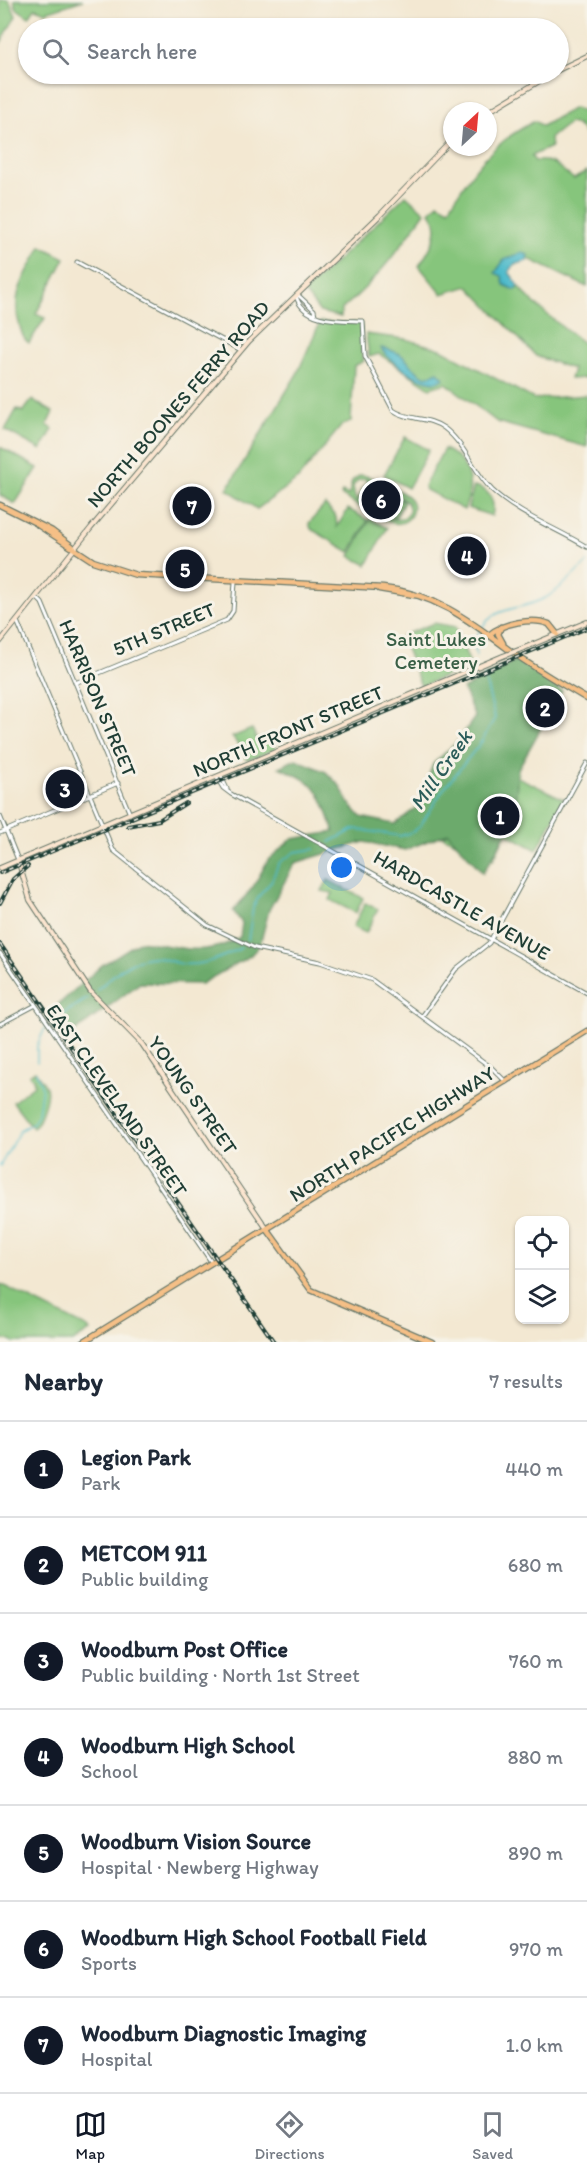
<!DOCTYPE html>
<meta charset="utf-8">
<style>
body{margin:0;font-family:Itim,sans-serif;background:#f2f2f3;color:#1f2937}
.controls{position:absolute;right:18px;bottom:18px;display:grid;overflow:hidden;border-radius:12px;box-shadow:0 2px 4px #0004}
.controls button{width:54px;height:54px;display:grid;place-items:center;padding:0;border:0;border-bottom:2px solid #e0e1e3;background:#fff;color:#1f2937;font:30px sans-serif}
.compass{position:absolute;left:443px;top:102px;width:54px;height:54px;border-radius:50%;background:#fff;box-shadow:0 2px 4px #0004;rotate:26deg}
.you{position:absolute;left:342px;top:868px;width:21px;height:21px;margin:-15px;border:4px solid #fff;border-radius:50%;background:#1a73e8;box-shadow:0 0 0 9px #1a73e833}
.badge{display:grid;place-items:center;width:39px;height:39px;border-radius:50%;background:#111827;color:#fff;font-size:20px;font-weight:700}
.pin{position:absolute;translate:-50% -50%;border:3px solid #fff;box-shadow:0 2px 6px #0006}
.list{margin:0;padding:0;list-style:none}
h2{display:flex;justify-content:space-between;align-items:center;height:78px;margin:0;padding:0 24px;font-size:26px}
h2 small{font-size:20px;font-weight:400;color:#747a83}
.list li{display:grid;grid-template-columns:39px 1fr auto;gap:18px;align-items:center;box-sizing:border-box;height:96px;padding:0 24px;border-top:2px solid #e0e1e3}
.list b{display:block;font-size:22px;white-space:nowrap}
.list p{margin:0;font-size:20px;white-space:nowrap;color:#747a83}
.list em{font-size:20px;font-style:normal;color:#747a83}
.icon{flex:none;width:33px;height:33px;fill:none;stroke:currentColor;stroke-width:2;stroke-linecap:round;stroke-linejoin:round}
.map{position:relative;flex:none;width:587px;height:1342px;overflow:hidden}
.search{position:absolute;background:#fff;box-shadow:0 2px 4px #0004;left:18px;right:18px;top:18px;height:66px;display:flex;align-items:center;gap:15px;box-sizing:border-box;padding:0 21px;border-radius:33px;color:#747a83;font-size:22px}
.sheet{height:750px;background:#fff}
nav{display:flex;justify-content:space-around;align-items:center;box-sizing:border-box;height:84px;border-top:2px solid #e0e1e3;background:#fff;font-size:16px;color:#747a83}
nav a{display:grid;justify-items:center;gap:3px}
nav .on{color:#111827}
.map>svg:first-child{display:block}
.green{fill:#86c57c;stroke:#528158;stroke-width:1.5;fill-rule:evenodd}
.forest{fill:#6caa6c;stroke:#467450;stroke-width:1.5}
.water{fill:#4ebaca;stroke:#367c7f;stroke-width:1.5}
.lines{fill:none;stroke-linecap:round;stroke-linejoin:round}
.stream{stroke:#4ebaca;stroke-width:1.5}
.tertiary-casing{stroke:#69796b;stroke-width:5}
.secondary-casing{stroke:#69796b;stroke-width:6}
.primary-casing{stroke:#69796b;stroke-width:7}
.tertiary{stroke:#fff;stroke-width:3}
.secondary{stroke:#fbe5cf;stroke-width:4}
.primary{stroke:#f5bf86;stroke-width:4.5}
.rail-casing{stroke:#1f3d34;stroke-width:4}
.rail{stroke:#f7f3e8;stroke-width:1.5;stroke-dasharray:4.5;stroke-linecap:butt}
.secondary-bridge-casing{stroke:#69796b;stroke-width:6;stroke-linecap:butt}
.secondary-bridge{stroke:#fbe5cf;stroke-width:4}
.labels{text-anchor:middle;stroke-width:6;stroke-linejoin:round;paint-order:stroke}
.street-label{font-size:20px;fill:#1f3d34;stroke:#f7f3e8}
.park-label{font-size:20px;fill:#395f46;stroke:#f7f3e8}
.water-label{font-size:21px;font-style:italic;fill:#2b5c5a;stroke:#f7f3e8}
</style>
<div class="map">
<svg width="587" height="1342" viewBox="0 0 587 1342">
<rect width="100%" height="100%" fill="#f7f3e8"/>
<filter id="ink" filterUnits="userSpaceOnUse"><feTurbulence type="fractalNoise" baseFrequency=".0167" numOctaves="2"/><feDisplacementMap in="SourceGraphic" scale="12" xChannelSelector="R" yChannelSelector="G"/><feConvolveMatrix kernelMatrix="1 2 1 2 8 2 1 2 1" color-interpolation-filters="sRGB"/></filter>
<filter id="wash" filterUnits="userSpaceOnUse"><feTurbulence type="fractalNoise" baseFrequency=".008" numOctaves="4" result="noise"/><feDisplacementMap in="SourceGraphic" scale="24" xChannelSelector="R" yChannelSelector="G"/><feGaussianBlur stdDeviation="1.35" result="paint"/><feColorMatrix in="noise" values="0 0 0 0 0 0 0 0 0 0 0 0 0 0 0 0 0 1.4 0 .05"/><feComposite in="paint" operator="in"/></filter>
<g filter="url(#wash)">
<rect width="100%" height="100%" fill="#f3e8d2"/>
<path class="green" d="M0,0H9L16,16L0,44Z
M14,0H83L46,12L35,8L29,17L16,8Z
M574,108L587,114V136L577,125L569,123L550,138L551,147L531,156L535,161C555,159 558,168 574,179L587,171V287L529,259L514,265L509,272C515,291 569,333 587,346V378L570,379L573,369L536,356L468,286L442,294L419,266C430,249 444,230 430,212L438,203L449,209C472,170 493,142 535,121L542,126Z
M406,195L425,212C399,249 377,280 342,309L341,317L320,312L304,292Z
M41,246L65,258L36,314L45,318L29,343C23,339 22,334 20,327C9,293 27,275 41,246Z
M320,322L361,323V350L364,361L354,366L351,421L342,425L298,479L257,509L227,489L297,374Z
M366,334L405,339L441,349L534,399L587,395V447L497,422L446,383L430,388L379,354L369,357Z
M32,400L53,412L47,425L53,429L41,450L5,430L17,409L23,412Z
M405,437L429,450L408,488L384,475Z
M0,447L38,468L15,504L0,495Z
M444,449C470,461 475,486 464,510L426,490L424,486Z
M360,475C370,475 403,491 410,499C418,510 408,526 394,523C377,520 356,504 341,495L342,492L349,495L352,481ZM365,479L406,501C409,506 411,510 407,515C399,529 364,505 355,498L353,486L358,480Z
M367,481L404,502L395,518L358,498Z
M474,486C489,489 496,500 492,516L468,508Z
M325,505L336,517L337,527L348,509L368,520L350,552L311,529L309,523Z
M370,519L387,528L367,565L350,556Z
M434,623L455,627L471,666L421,686L401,636Z
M252,729L257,739L270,735L276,749L251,759H246L241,748L232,737Z
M480,759L564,799L537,850L506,833L493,860L434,832Z
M328,880L363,898L356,913L330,900L333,893L322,891Z
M365,903L378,909L366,933L353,927Z
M35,1071C38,1076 43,1081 46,1087C49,1097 40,1122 33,1128L13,1102L34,1085L33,1078L29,1075Z
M0,1284L88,1328L90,1331L73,1342H14L0,1338Z"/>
<path class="forest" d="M518,659L562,691L518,769L514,820L483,873L448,833L405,850L364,842L295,863L269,910L260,945L250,956L201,984L140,983L68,1037L50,1012L102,965L140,941C180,946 204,959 240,937L242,923L233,911L253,887L268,860L292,839L334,832C320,790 320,785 279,767L296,759L326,772L340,786L348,802L361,817L395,824L417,807L433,764L457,742L475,717L463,689Z"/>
<path class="water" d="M522,252L528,255L527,261L514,265L509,272L519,286L515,290L504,285L502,276L495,273L504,260Z
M381,348C413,354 403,365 426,377L438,372L444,378C431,393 386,360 381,348Z"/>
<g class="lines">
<path class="stream" d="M476,656L474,642C492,600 515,615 547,597C562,588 574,574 587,563
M330,842L355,829L400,836L413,832L420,826L443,790L482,741L495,718L484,675
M248,940L253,908L259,896L271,882L279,863L295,852L315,849
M97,990C112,976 130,958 152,957C162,957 173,963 184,964C205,966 223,957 241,948
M54,1020L88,998
M37,1062V1046L45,1028
M0,1166L20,1130L33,1123L38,1114L42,1087L36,1072"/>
</g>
</g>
<g filter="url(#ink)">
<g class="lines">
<defs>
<path id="tertiary" d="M77,262L241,350
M298,295L314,310L315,315
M296,296C304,323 341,320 363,321L365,356L393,410C408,421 428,416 444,428C465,444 473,471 492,490C519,515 556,528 587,547
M36,597L42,603L130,814
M17,621L113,850L207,925L255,948L320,962L372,980L492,1068L506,1082
M75,683L227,620L233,611L235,582
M221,776L227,789
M217,778L223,788L231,794L587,993
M0,816L18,860
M0,833L118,783
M0,953L212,1263
M423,1015L456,969L489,943L587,763
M0,1024L34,1006"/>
<path id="secondary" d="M558,70L587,56
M488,112L551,74
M0,642L91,528L249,341L380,215L452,140
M524,648L587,622
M18,860L30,900L90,991L142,1044L267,1229
M0,868L503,656"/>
<path id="primary" d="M0,505L52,531L72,546
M38,525L93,561L136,575L383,588C436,593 474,624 516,655C539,671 563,685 587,699
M379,589L420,596
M501,627L498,634L503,643
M489,635C502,623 533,617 549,624L557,634
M267,1229L311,1290L432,1342
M83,1342L587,1031"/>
</defs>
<use href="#tertiary" class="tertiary-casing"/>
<use href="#secondary" class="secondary-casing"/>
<use href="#primary" class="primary-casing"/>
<use href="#tertiary" class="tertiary"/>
<use href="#secondary" class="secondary"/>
<use href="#primary" class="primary"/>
<defs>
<path id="rail" d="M128,826L159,820L186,803
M0,873L587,628
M0,903L13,879L28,866
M0,944L274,1342"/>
</defs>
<use href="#rail" class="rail-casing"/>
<use href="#rail" class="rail"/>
<defs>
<path id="secondary-bridge" d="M503,656L524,648"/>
</defs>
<use href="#secondary-bridge" class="secondary-bridge-casing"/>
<use href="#secondary-bridge" class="secondary-bridge"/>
</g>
</g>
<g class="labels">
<g class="street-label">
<text transform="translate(178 404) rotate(-49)" y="7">NORTH BOONES FERRY ROAD</text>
<text transform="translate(164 629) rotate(-23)" y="7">5TH STREET</text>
<text transform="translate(98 698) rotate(67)" y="7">HARRISON STREET</text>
<text transform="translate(288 731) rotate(-23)" y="7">NORTH FRONT STREET</text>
<text transform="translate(462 905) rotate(30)" y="7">HARDCASTLE AVENUE</text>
<text transform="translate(193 1095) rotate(55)" y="7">YOUNG STREET</text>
<text transform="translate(117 1100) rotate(55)" y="7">EAST CLEVELAND STREET</text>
<text transform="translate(392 1134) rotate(-32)" y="7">NORTH PACIFIC HIGHWAY</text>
</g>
<g class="park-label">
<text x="436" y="646">Saint Lukes<tspan x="436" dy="23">Cemetery</tspan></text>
</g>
<g class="water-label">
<text transform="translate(441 770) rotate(-55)" y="7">Mill Creek</text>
</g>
</g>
</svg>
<div class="controls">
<button><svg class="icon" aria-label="locate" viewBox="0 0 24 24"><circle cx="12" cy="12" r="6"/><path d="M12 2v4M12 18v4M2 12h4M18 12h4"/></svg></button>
<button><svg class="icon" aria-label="layers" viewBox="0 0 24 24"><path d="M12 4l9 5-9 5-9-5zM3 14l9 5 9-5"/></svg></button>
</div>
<svg class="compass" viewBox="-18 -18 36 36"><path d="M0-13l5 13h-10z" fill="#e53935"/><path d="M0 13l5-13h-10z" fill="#747a83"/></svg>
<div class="you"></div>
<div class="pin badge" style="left:500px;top:816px">1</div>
<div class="pin badge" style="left:545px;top:708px">2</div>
<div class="pin badge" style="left:65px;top:789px">3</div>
<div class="pin badge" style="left:467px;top:556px">4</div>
<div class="pin badge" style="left:185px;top:569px">5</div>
<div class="pin badge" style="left:381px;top:500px">6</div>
<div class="pin badge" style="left:192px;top:506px">7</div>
<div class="search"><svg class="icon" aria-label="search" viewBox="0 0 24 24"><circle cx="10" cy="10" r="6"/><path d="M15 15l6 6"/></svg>Search here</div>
</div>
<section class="sheet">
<h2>Nearby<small>7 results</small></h2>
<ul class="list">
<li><span class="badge">1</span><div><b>Legion Park</b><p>Park</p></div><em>440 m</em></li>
<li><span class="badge">2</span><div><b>METCOM 911</b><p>Public building</p></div><em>680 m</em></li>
<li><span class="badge">3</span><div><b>Woodburn Post Office</b><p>Public building · North 1st Street</p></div><em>760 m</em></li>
<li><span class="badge">4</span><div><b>Woodburn High School</b><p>School</p></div><em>880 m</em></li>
<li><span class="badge">5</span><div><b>Woodburn Vision Source</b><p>Hospital · Newberg Highway</p></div><em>890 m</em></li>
<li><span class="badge">6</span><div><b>Woodburn High School Football Field</b><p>Sports</p></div><em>970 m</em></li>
<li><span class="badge">7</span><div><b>Woodburn Diagnostic Imaging</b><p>Hospital</p></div><em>1.0 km</em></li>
</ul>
</section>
<nav>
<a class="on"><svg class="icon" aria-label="map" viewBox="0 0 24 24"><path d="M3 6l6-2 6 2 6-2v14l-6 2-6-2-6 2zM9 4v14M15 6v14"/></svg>Map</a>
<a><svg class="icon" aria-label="directions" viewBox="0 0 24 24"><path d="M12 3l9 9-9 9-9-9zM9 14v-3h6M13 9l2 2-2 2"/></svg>Directions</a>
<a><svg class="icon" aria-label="saved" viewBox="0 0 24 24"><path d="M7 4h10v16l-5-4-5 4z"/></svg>Saved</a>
</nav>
